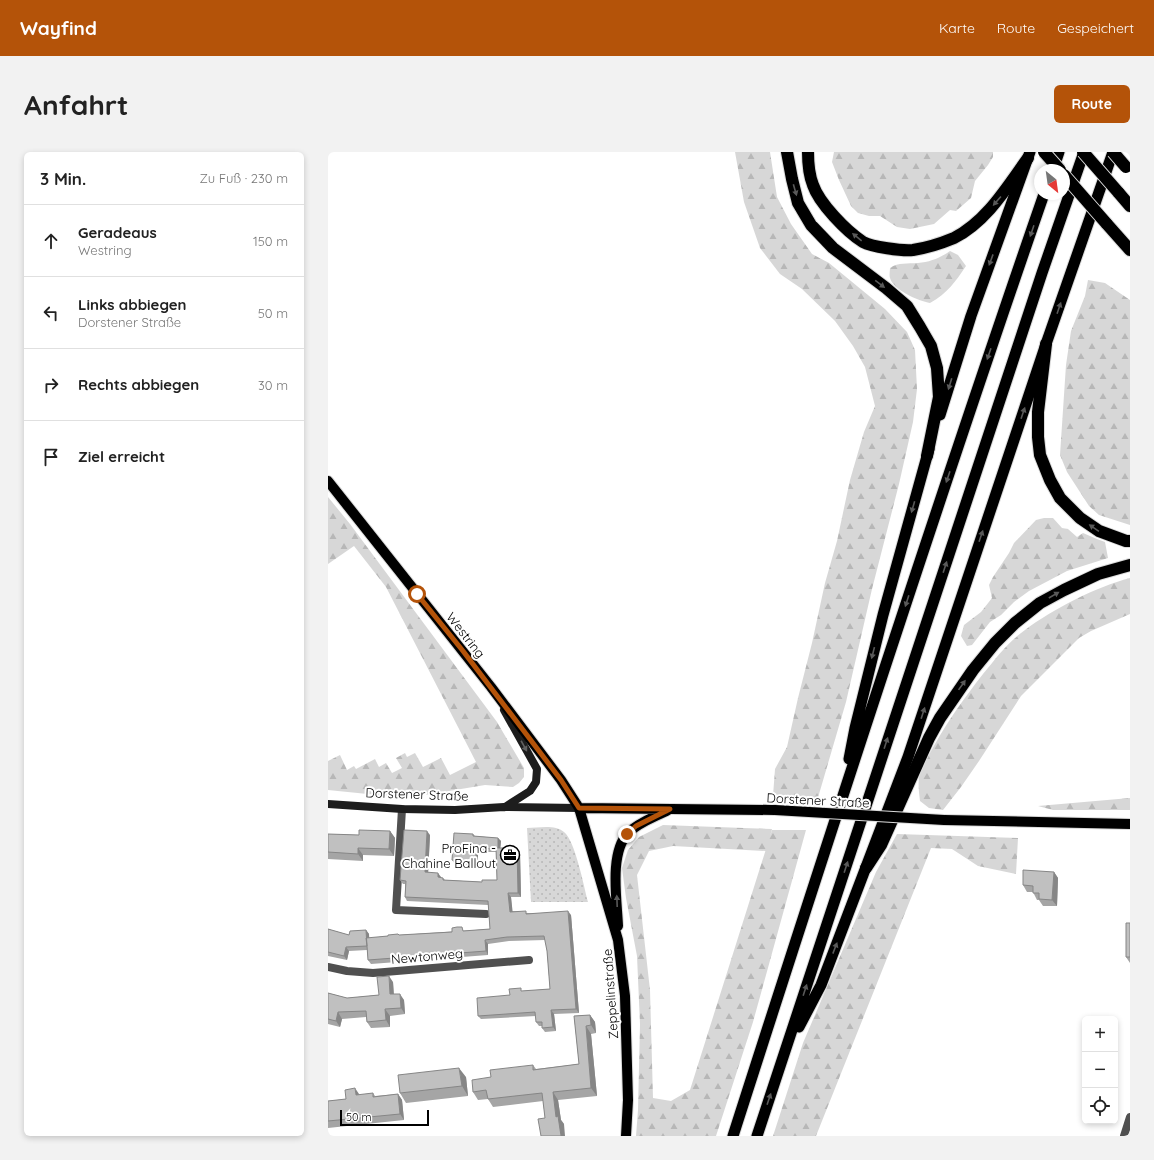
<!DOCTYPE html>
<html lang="de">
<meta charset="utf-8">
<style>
body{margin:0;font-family:Quicksand,sans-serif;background:#f2f2f2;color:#222}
.controls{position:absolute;right:12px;bottom:12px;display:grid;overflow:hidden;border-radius:6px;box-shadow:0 2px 6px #0003}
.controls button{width:36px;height:36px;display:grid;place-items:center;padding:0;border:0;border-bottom:1px solid #e0e0e0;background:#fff;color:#222;font:20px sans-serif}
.compass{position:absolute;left:706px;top:12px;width:36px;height:36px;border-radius:50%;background:#fff;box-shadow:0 2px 6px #0003;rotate:151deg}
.scale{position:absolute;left:12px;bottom:10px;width:89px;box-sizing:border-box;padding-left:4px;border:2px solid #000;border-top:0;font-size:11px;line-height:14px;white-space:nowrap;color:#000;-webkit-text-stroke:3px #fff;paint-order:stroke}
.stop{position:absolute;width:12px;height:12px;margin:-9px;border:3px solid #b45309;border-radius:50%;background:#fff}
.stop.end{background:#b45309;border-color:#fff;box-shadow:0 1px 4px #0008}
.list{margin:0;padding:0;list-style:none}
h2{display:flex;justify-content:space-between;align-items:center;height:52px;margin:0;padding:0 16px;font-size:17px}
h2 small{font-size:13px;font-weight:400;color:#767676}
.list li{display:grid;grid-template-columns:26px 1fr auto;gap:12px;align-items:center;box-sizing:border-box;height:72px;padding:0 16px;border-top:1px solid #e0e0e0}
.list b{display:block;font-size:15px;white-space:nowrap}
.list p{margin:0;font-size:13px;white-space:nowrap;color:#767676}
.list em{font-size:13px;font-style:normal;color:#767676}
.icon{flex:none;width:22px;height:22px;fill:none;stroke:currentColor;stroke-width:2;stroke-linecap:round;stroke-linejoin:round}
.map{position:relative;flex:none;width:802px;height:984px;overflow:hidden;border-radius:6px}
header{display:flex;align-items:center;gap:24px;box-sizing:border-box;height:56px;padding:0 20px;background:#b45309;color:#fff}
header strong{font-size:19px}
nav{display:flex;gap:22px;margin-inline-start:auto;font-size:14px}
.intro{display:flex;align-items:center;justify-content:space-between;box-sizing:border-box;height:96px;padding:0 24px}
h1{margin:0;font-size:28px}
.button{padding:10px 18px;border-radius:6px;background:#b45309;color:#fff;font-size:14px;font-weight:700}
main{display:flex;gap:24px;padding:0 24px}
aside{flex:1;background:#fff;border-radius:6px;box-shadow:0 2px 6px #0003}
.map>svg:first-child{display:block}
.grass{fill:url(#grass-dots)}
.forest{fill:url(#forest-firs)}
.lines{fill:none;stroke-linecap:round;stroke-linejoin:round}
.primary-casing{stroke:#dbdbdb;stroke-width:12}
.trunk-casing{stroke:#dbdbdb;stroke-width:13}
.motorway-casing{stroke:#dbdbdb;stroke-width:14}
.minor{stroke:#505050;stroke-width:8}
.secondary{stroke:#1d1d1d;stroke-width:8}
.primary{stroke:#000;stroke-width:10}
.trunk{stroke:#000;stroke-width:11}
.motorway{stroke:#000;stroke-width:12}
.primary-bridge-casing{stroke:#dbdbdb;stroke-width:12;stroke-linecap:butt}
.motorway-bridge-casing{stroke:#dbdbdb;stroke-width:14;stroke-linecap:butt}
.primary-bridge{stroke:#000;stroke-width:10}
.motorway-bridge{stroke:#000;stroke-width:12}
.wall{fill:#a5a5a5}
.shaded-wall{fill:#868686}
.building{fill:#c0c0c0;stroke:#868686}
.oneway{fill:#595959}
.oneway2{fill:#616161}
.route{stroke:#b45309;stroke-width:5}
.labels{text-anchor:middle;stroke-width:4;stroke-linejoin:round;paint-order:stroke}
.street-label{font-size:13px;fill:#000;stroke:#fff}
.poi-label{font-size:13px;fill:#000;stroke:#fff;text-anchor:end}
</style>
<header>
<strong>Wayfind</strong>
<nav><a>Karte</a><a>Route</a><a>Gespeichert</a></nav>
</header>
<div class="intro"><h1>Anfahrt</h1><a class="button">Route</a></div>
<main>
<aside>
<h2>3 Min.<small>Zu Fuß · 230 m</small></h2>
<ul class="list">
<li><svg class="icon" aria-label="ahead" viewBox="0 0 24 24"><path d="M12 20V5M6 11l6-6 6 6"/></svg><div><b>Geradeaus</b><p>Westring</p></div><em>150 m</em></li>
<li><svg class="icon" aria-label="left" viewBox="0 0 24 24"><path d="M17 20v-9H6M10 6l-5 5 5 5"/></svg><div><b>Links abbiegen</b><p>Dorstener Straße</p></div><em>50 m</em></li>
<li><svg class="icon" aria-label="right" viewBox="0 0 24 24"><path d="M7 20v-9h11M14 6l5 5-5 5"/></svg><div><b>Rechts abbiegen</b></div><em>30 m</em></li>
<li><svg class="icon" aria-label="arrive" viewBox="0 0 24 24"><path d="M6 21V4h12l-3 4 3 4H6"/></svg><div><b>Ziel erreicht</b></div></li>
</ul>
</aside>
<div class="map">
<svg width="802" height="984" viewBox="0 0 802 984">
<defs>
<pattern id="grass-dots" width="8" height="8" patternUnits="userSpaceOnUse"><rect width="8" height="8" fill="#d7d7d7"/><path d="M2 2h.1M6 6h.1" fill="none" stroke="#b7b7b7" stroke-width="1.8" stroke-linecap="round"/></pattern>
<pattern id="forest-firs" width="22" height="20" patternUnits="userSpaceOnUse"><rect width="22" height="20" fill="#d7d7d7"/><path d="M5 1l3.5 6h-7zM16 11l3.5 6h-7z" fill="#b7b7b7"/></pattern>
</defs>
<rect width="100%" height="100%" fill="#fff"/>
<path class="grass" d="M199,676C210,676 227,672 236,680C247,688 256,735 260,750H203Z"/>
<path class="forest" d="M407,0H442L449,45L463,72L484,102L501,111L557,157L579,180L587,198L589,237L585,270L571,332L544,437L518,550L489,649L445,644L447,617L459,595L470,546L484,491L497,431L509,389L522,328L536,280L547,254L537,215L525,194L507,169L474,137L452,122L432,96L416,50Z
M506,0H665V5L660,13L647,29L643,46L628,59L622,58L606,72L582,77L569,75L552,64H541L530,61L523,54L511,28L504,10Z
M622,99L630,103L638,114C627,130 620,141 602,151C591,149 565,138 562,126C561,123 562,119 562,116C571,110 579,112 590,111C602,110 612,106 622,99Z
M760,128L777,131L802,148V373L771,363L761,354L739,320L732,303L738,213L743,179L757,144Z
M0,345L22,372L169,570L196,616V625L191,631L185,635L157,633L79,646L0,638V609L12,603L19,618L26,614L28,617L47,607L51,615L58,611L64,621L74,616L68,606L77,601L79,605L87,601L95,615L113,606L122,623L148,610L58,435L26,394L0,412Z
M716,366H725L734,376L740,377L749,385L755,381L769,387L777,390L780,406L739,419L701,439L686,450L673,463L662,470L644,493L639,494L633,484L636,473L653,460L664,446L661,433L665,425L681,401L686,391L708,368Z
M802,426V462L763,479L751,486L693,544L651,609L633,635L615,658L601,656L592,649C591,641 590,632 591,625C594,613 601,603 607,592C621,567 637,545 655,522C668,506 680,490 697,478C725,457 768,435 802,426Z
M802,646V658H725L710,654Z
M335,673L444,677L438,699L345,694L321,699L309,723L322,838L325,946L343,949L362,938L444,678H478L425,870L388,984H308L310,958L312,872L309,804L298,746L294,716L300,698L311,685Z
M569,682L690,686L688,722L650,714L624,697L603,696L488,984H445L475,891L548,720Z"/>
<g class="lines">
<defs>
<path id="primary" d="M0,329L163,535L233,628L251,656L290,788L297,844L300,948L298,984
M251,656L447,658
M616,668L802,672
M290,774C289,748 281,701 300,681C311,670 327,665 340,658"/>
<path id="trunk" d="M725,18L731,0
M612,263L643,164L702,0
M521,607L527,576L555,463L601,297
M471,875L493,833L580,605L718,192L785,0
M405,984C506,669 608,354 716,42
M429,984L714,121L756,0"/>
<path id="motorway" d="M459,0L464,27L470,51L483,73L505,96L558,136L579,154L592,175L603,194L609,216L611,245L599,304
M480,0C480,11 481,23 485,33C491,51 518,79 535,90C544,95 574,99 585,98C598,96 614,91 626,86C659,69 679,35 700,6
M790,40L802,54
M778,71L802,98
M718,192L710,260V285L712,303L722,328L732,346L752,366L771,379L798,389H802
M538,716L553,693L601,586L612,566L645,518L667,491L687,471L712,451L736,438L770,422L802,413"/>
</defs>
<use href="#primary" class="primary-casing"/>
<use href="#trunk" class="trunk-casing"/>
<use href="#motorway" class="motorway-casing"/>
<path class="minor" d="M74,657L68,758L158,762
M0,815L19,819L45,821L201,808
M796,984L802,965"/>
<path class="secondary" d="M176,558L209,617L208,630L202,639L177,655
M0,652L74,657L127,658L176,655L251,656"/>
<use href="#primary" class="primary"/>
<use href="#trunk" class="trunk"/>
<use href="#motorway" class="motorway"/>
<defs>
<path id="primary-bridge" d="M447,658L616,668"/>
<path id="motorway-bridge" d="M716,0L732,18
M755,0L790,40
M785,0L798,15
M736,23L778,71"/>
</defs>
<use href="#primary-bridge" class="primary-bridge-casing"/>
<use href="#motorway-bridge" class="motorway-bridge-casing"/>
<use href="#primary-bridge" class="primary-bridge"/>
<use href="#motorway-bridge" class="motorway-bridge"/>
</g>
<path class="wall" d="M62,679L67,686L66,704L35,703V709L0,707V682L31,683Z
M145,682L147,684L170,686L173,689L172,696H189L192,700L193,745H183L184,759L200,761L243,763L251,861L226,862L228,879L217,880L214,876V874H211L208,870V864L153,867L150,864L182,843L195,839L222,837L219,799L217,788L181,789L160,792V803L43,812L40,808L39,798L21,799L19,808L0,804V777L21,783L38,778L41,782V786L60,784L70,782L71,783L162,777L160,753L79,749L77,745V732H75L72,728L102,683L100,720L113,725V726H115L117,728L154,730L169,728L168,700H150V709H146V713L127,712L124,708Z
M726,720L730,726L729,754H715L711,748H709L705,740H699L695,733Z
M802,771V811L798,805Z
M65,830L66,842L76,848L77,862L62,864V875L43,876L39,870L38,865L14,867L12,875L0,872V841L19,846L51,843Z
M262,863L267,870L268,881L263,882L269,944L230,948L233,968L236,972L217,966L215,949L165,955L160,947L150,948L145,940L163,925L205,913L208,917L251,912L246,864Z
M138,925L140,944L78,951L72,941Z
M45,941L47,944L70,942L74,948L76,968L0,976V949L18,947L31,942L32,943Z"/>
<path class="shaded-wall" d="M62,679L67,686L66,704L61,697Z
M99,679L102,683L100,724L97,720Z
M170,686L173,689L172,700L170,697Z
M30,696L35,703V709L30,702Z
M189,696L192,700L193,745L190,741Z
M148,697L150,700V709L148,706Z
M144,706L146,709V713L144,709Z
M726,720L730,726L729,754L724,748Z
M110,721L113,725L112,729L110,725Z
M180,741L183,745L185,763L182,760Z
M240,759L243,763L251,861L248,857Z
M38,778L41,782L42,798L39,794Z
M157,788L160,792V803L158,799Z
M18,795L21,799L19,808L16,804Z
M61,824L65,830L66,849L62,842Z
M72,842L76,848L77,862L73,856Z
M57,857L62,864V875L58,868Z
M223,858L226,862L228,879L225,875Z
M10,860L14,867L12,875L8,869Z
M262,863L267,870L268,881L263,873Z
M258,874L263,882L269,944L263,936Z
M131,916L138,925L140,944L134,934Z
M27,936L31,942L32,949L28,943Z
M225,940L230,948L233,968L236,972L237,984H233L228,965Z
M70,942L74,948L76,968L72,962Z"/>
<path class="building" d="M31,678L62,679L61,697L30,696V702L0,700V682L31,683Z
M76,678L99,679L97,720L110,721V725L115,726V728L154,730V728H169L168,696H189L190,741H180L182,760L198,759V762L240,759L248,857L223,858L225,875L214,876V870H208L207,860L150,864L149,846L182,843L181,837L193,836V839L222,837L219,799L216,784L179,785L157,788L158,799L40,808L39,794L18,795L16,804L0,800V777L21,783L22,779L38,778L39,794L38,786L60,784V783L70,782L71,783L124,780V776L129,775H134L135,779L162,777L160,749L77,745L78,729L72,728Z
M126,681L145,682V684L170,686V696L148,697V706H144V709L124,708Z
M695,718L726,720L724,748L711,747V741H705V734L695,733Z
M798,771H802V805H798Z
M61,824L62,842H72L73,856L57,857L58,868L39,870L38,859L10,860L8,869L0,867V841L19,846L51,843L49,825Z
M262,863L263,873L258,874L263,936L225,940L228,965L230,964L233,984H213L210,967L217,966L214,941L160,947L158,938L145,940L144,928L163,925L162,918L205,913V918L251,912L246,864Z
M131,916L134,934L72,941L70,923Z
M27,936L28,943L45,941V945L70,942L72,962L0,969V949L18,947L17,938Z"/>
<defs><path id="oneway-solid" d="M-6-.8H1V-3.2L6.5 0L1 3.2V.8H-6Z"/></defs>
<g class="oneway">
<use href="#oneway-solid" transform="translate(467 38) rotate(74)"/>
<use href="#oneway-solid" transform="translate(669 49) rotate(131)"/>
<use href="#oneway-solid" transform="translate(704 79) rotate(109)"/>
<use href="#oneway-solid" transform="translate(529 85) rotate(-141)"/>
<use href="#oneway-solid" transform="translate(663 108) rotate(110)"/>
<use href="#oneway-solid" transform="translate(552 132) rotate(37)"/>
<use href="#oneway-solid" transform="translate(731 156) rotate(-71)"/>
<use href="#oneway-solid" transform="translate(661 202) rotate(109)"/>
<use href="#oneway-solid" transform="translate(622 232) rotate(107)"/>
<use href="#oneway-solid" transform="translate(695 261) rotate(-71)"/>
<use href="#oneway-solid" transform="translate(620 325) rotate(109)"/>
<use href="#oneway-solid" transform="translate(585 355) rotate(106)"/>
<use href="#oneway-solid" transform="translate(766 376) rotate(-145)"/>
<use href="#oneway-solid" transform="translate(653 384) rotate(-71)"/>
<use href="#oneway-solid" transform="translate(617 415) rotate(-72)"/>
<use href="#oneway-solid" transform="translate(726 443) rotate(-30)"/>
<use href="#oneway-solid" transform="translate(579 449) rotate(108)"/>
<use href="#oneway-solid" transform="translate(545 501) rotate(104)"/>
<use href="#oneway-solid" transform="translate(634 533) rotate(-55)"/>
<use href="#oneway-solid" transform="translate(595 561) rotate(-72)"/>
<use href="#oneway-solid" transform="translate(558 591) rotate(-72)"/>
<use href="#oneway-solid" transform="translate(518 715) rotate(-72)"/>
<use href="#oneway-solid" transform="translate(289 749) rotate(-92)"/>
<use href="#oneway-solid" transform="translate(507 796) rotate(-69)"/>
<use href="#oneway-solid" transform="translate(477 838) rotate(-72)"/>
<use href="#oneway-solid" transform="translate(441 947) rotate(-71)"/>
</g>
<use class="oneway2" href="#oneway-solid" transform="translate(196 594) rotate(61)"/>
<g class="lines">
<path class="route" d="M89,442L135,499L233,628L251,656L342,657L308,674L299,682"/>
</g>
<defs>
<symbol id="office-ring" viewBox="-11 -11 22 22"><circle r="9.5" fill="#fff" stroke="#000" stroke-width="1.5"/><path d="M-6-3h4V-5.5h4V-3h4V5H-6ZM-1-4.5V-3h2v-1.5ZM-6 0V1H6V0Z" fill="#000"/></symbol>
</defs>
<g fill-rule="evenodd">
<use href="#office-ring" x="171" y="692" width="22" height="22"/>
</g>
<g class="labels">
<g class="street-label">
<text transform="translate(138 483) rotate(52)" y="5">Westring</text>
<text transform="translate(89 642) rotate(2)" y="5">Dorstener Straße</text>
<text transform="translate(490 648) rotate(3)" y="5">Dorstener Straße</text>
<text transform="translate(99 804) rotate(-5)" y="5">Newtonweg</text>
<text transform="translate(282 842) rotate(-94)" y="5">Zeppelinstraße</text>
</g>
<g class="poi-label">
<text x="168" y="701">ProFina -<tspan x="168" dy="15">Chahine Ballout</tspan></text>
</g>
</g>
</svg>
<div class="controls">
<button>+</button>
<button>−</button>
<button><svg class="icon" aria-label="locate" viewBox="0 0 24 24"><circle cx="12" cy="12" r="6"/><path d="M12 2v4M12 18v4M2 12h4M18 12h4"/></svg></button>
</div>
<svg class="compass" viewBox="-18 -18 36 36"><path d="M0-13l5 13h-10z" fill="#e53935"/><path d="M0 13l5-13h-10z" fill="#767676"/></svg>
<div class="scale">50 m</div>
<div class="stop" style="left:89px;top:442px"></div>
<div class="stop end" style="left:299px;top:682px"></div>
</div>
</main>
